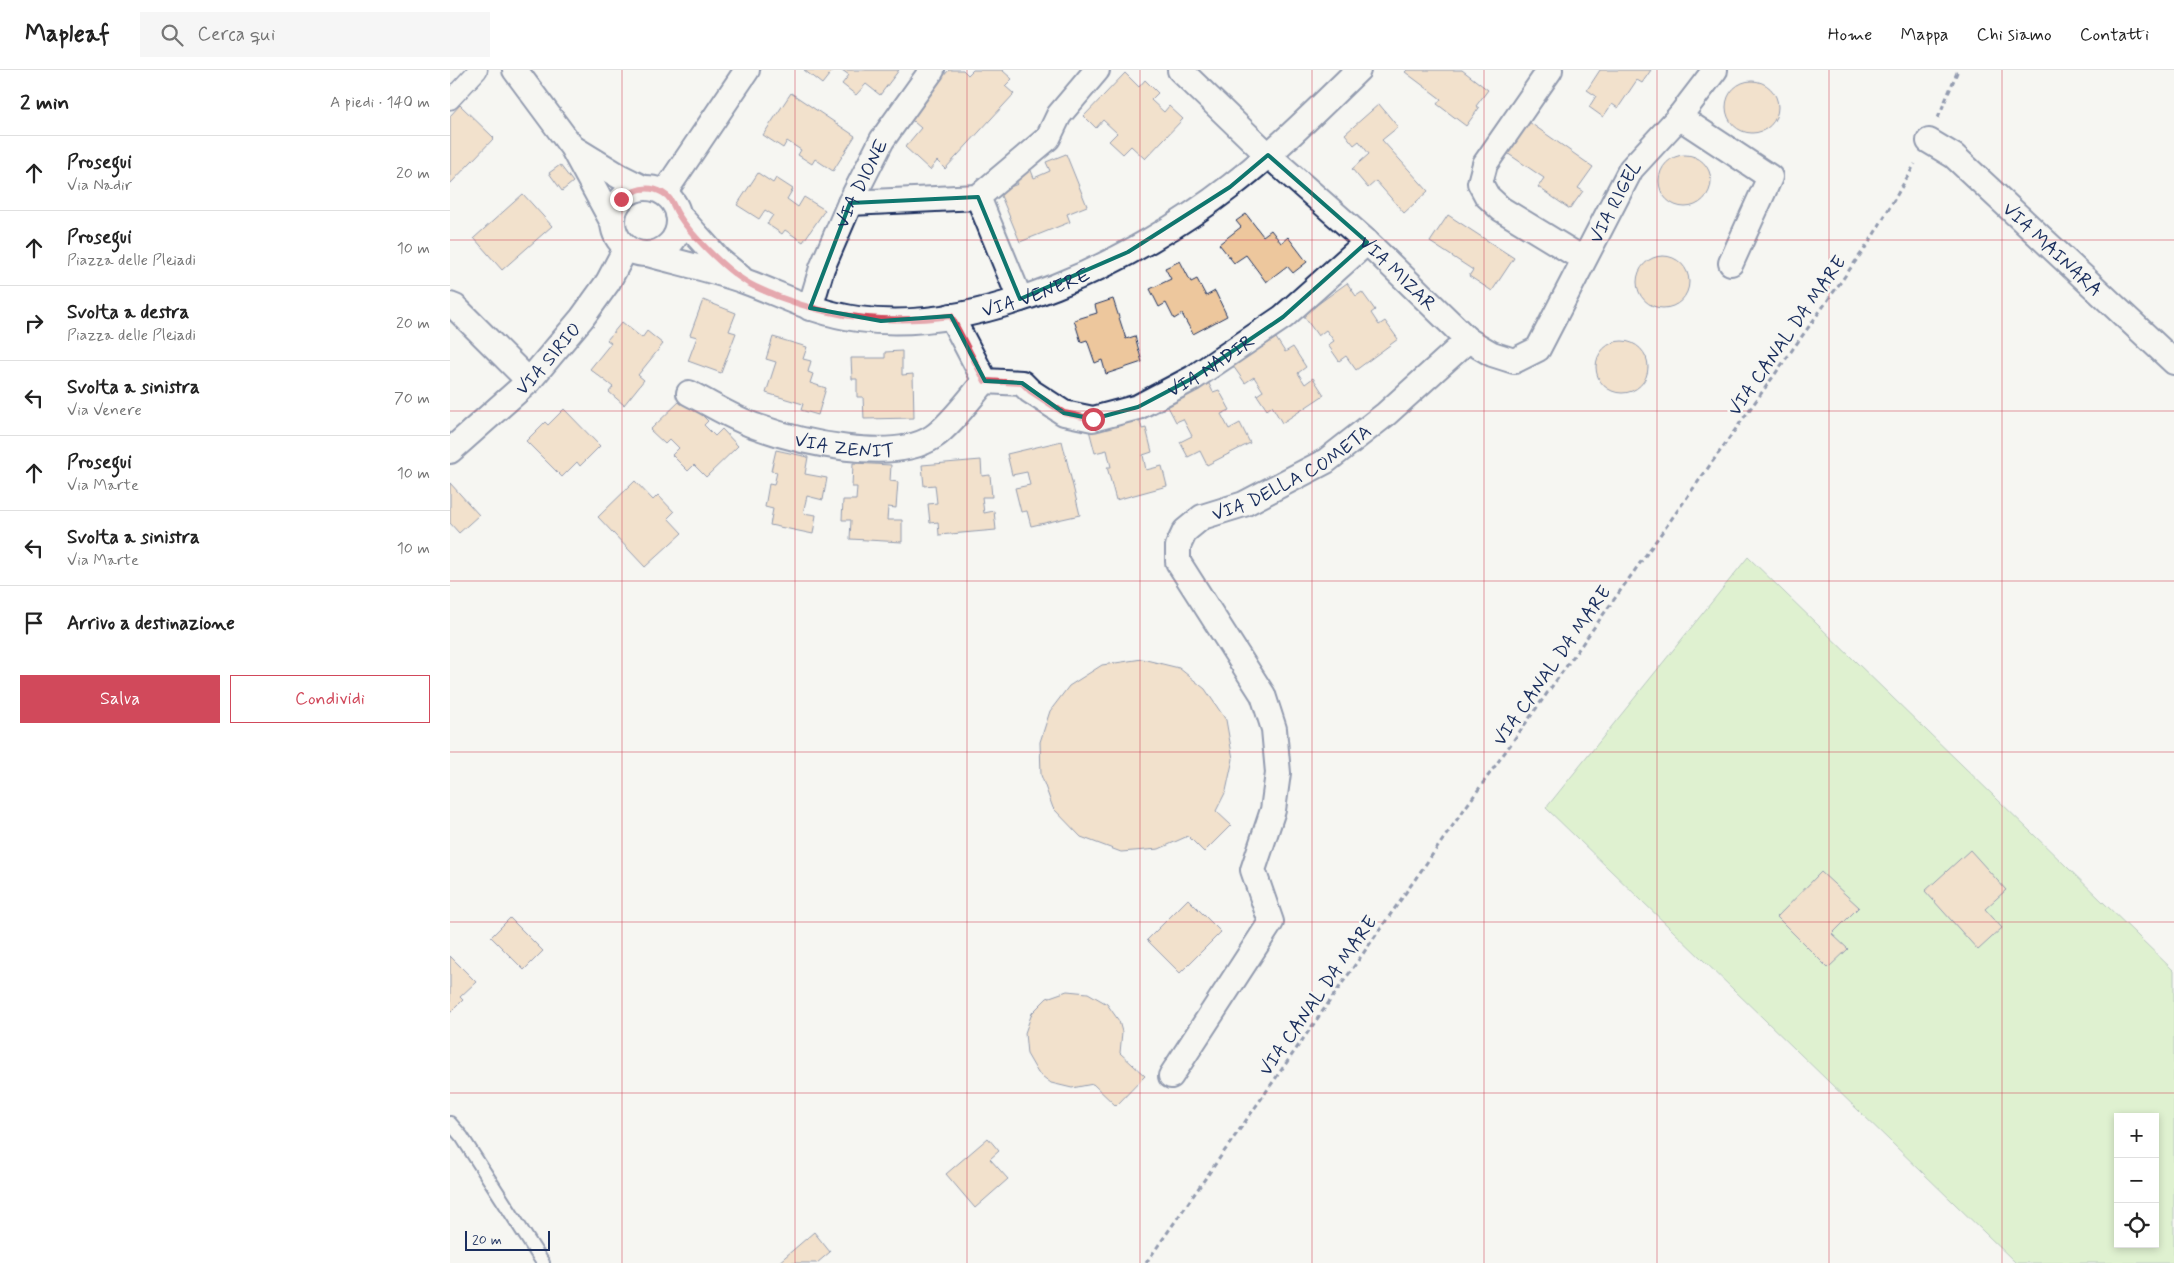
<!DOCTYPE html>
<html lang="it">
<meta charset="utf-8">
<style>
body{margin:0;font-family:Mynerve,sans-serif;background:#f6f6f6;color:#222}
.controls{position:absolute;right:15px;bottom:15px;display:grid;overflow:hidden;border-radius:0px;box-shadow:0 2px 8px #0003}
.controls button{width:45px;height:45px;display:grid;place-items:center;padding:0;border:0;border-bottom:1px solid #e0e0e0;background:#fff;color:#222;font:25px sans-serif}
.scale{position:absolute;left:15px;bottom:12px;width:85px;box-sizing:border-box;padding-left:5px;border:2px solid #1b2f5e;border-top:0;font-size:14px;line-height:18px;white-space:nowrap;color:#1b2f5e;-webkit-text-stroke:4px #f6f6f2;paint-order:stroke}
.stop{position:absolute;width:15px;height:15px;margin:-11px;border:4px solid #d1495b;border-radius:50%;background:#fff}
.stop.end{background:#d1495b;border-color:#fff;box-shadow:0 1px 5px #0008}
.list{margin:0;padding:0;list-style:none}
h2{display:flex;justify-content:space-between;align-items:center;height:65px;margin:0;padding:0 20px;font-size:21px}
h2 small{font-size:16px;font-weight:400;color:#767676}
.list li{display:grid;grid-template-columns:32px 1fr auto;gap:15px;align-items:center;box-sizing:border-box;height:75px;padding:0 20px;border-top:1px solid #e0e0e0}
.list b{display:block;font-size:19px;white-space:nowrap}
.list p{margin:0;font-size:16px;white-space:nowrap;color:#767676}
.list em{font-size:16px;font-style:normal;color:#767676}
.actions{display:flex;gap:10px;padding:15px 20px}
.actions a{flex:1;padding:11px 0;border:1px solid #d1495b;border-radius:0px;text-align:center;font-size:18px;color:#d1495b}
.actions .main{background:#d1495b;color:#fff}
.icon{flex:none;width:28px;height:28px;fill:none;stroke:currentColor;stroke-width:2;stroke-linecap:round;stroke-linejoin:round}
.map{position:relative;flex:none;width:1724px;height:1193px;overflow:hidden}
header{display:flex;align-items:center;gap:30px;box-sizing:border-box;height:70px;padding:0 25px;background:#fff;border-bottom:1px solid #e0e0e0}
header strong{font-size:24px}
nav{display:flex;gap:28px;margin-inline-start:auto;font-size:18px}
.search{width:350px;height:45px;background:#f6f6f6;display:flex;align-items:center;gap:12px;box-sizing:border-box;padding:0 18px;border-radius:0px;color:#767676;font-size:19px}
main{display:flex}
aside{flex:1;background:#fff}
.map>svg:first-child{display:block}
.green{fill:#c3eca7;stroke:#6f8e82;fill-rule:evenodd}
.building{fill:#edc79d;stroke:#1b2f5e}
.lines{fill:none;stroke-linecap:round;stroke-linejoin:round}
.service-casing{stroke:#1b2f5e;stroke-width:16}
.pedestrian-casing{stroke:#1b2f5e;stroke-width:21}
.minor-casing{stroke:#1b2f5e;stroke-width:28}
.path{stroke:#1b2f5e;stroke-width:3;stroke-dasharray:5 4;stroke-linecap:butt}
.service{stroke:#f6f6f2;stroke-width:12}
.pedestrian{stroke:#f6f6f2;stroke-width:18}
.minor{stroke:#f6f6f2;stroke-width:24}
.route{stroke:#d1495b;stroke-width:6}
.marked{fill:none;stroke:#0f766e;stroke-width:4;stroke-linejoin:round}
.grid{fill:none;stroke:#d1495b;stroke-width:1;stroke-opacity:0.55}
.labels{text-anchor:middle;stroke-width:5;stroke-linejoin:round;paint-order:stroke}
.street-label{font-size:19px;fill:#1b2f5e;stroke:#f6f6f2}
</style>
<header>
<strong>Mapleaf</strong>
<div class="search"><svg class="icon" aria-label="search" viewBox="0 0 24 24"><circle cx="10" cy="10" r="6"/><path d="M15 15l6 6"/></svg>Cerca qui</div>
<nav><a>Home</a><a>Mappa</a><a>Chi siamo</a><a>Contatti</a></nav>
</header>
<main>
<aside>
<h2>2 min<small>A piedi · 140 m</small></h2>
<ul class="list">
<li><svg class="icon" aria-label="ahead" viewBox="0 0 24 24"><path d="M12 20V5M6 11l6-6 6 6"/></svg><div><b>Prosegui</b><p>Via Nadir</p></div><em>20 m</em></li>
<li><svg class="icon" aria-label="ahead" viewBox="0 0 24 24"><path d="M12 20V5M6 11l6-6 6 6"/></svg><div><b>Prosegui</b><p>Piazza delle Pleiadi</p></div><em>10 m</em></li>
<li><svg class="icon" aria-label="right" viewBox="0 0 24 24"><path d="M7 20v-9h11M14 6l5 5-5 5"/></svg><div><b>Svolta a destra</b><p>Piazza delle Pleiadi</p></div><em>20 m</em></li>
<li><svg class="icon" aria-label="left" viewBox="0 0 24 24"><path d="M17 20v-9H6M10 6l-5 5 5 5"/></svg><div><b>Svolta a sinistra</b><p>Via Venere</p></div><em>70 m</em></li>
<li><svg class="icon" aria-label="ahead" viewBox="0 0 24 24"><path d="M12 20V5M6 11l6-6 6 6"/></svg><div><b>Prosegui</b><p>Via Marte</p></div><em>10 m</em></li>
<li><svg class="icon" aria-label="left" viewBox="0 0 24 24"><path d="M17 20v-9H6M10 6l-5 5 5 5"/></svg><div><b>Svolta a sinistra</b><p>Via Marte</p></div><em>10 m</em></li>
<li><svg class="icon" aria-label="arrive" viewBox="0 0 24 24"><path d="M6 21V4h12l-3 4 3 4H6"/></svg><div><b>Arrivo a destinazione</b></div></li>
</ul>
<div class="actions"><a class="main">Salva</a><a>Condividi</a></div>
</aside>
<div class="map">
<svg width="1724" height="1193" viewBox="0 0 1724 1193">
<rect width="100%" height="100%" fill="#f6f6f2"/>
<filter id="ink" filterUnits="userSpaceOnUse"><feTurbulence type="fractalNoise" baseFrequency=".02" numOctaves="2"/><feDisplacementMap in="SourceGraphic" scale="10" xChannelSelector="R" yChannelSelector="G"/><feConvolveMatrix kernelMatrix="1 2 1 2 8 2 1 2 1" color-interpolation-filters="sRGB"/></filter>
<g filter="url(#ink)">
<path class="green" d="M1298,487L1724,901V1193H1566L1096,738ZM1668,1047H1705V1174H1668Z"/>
<path class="building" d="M354,0H383L372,14Z
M392,0H449L430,25L416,14L406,25L392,14L399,5Z
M499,0H513L518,5L523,0H552L562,9L555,16L564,24L495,99L487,91L480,100L455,77L471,58L457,46Z
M957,0H1012L1038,20L1026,36L1029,38L1016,56L987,34L991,29L955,2Z
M1150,0H1201L1192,13L1187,10L1168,38L1162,34L1153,47L1139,37L1146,26L1137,20Z
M675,3L689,17L695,10L708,23L701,30L714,42L719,36L733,49L695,89L681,76L673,84L659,71L667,63L653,50L646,58L634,46Z
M1276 37a26 26 0 1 1 52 0a26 26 0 1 1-52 0Z
M341,23L405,66L383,101L365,89L362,94L348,85L351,80L337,71L333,78L313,65Z
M929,34L948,57L932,70L978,121L954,143L926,111L918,118L902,99L919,84L909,71L904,75L895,64Z
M10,35L44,68L0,114V46Z
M1079,52L1143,97L1128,118L1133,121L1120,139L1088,117L1094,108L1057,83Z
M616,84L637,136L617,144L620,152L570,172L549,121L568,114L563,104L580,98L584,108L600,101L596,92Z
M1209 111a26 26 0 1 1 52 0a26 26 0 1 1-52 0Z
M110,95L123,112L112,121L99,103Z
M308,103L323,113L326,108L343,119L337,129L348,137L354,127L375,140L353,172L335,160L332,164L317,154L323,145L315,140L309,149L287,135Z
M73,124L102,156L52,200L24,168Z
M796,144L813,166L821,160L831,173L838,167L857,192L843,203L837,196L816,212L796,185L784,193L769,174L791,157L786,151Z
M998,145L1064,188L1042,221L1019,206L1023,200L980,172Z
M1187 212a26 26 0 1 1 52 0a26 26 0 1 1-52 0Z
M730,191L741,212L747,209L756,226L765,221L777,246L743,264L732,244L724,249L716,233L709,237L700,219L721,209L715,198Z
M897,213L906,226L912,222L925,240L921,243L929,255L935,251L948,269L906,300L896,286L889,291L878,275L884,271L876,260L868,266L853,245Z
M663,229L676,269L685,266L692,292L656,304L652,290L645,293L637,270L631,272L624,250L647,243L645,235Z
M253,230L286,243L279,261L286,263L271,303L238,291L247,267L240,265Z
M172,252L192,268L197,261L213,274L188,305L194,310L174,335L159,322L163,317L140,299L161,273L157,270Z
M323,267L357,277L353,289L361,291L358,302L363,304L360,313L376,318L368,345L351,340L353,334L316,323L326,292L316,289Z
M826,268L835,282L843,277L856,297L848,303L855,314L863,308L874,325L832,353L822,336L817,340L807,325L813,321L804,307L795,313L783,296Z
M1146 297a26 26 0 1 1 52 0a26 26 0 1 1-52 0Z
M452,281V305L463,304L464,348L414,349L413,327H407V309H402L401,288H435V282Z
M756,308L763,322L769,320L780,340L771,344L779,359L790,353L800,373L757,395L750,381L738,387L730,372L742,366L733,349L726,352L714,329Z
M234,327L258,351L254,355L265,366L272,359L288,376L256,407L244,395L238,401L222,385L229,378L220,369L215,374L200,360Z
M114,339L150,376L130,396L127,392L112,407L76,371L95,352L98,355Z
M689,347L692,359L696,358L702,382L693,385L696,400L712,396L717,416L666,430L657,397H661L657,380L645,383L639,360Z
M612,371L630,445L581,456L577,441L571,442L565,418L580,415L577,402L562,405L557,384Z
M326,380L358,387L355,404L377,408L373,430L357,426L353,443L366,445L363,464L320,455L323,439L315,437L319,414L324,415L327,402L321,401Z
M531,390L532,406L540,405L542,427H532L534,443L544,441L546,460L489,465L488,452L480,453L478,434L487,433L485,415L474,416L472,395Z
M403,393L441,395L440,411L448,412L446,438L438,437L437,450H452V472L400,469L401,450H392L393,430H406L407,417H402Z
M185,411L203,430L208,425L224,442L218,448L232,463L195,497L148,447Z
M0,413L29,445L9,463L0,453Z
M692,589L729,598L755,619L776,650L783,689L776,721L766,741L781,755L754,782L738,766L709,779L671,782L631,767L603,738L591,705L590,672L600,641L619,616L652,595Z
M1520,780L1556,820L1535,839L1552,858L1528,880L1475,821Z
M1371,802L1409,837L1382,864L1398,879L1378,898L1327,847Z
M738,829L771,862L730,903L697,870Z
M60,848L93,881L74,900L41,867Z
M0,886L26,912L10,927L13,930L0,943Z
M617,921L638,923L657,934L669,951L672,962L670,983L695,1006L666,1036L643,1014L622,1018L601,1013L588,1003L577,984L575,963L582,943L597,928Z
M538,1068L549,1081L540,1089L558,1109L525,1138L496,1104Z
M364,1162L380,1182L367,1193H328Z"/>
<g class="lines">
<defs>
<path id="service" d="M0,1053L12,1067L93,1193"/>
<path id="pedestrian" d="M0,30L28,0"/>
<g id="minor">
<path d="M65,0L122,77L162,151"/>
<path id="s1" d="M730,0L818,85L917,172L1018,270L1042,284L1064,291L1088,279L1181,99L1229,47L1265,0"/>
<path d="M1100,0L1035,94L1030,113L1037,126L1051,139L1133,189"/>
<path d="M1229,47L1320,107L1281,193"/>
<path id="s2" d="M1479,71L1504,86L1724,292"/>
<path d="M125,79L169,106L193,118"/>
<circle cx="196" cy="151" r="33"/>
<path d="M214,123L297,0"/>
<path d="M400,133L528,127"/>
<path d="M228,144L269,190L290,207"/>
<path id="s3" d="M198,184C230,193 263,200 294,211C335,226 364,243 408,249C531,266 686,190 781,116C826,81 867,40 908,0"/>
<path d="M570,229L528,127L598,68L609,45L647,0"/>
<path d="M0,235L5,237L79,311"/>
<path id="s4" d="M360,238L372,198L400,133L432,70L482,0"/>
<path id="s5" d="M501,246L535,311L572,313L580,321L614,343L643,349L688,337L743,308L833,247L917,172"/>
<path id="s6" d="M239,323C261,334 284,349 308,357C350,372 443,394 483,367C500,356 521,327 535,311"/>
<path id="s7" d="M0,381L79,311L132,248L158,212L176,178"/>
<path id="s8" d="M721,1006L821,852L803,800L823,740L828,703L824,659L813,625L728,492V476L735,461L752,447L794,434L876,391L936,344L1018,270"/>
</g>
</defs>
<use href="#service" class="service-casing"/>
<use href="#pedestrian" class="pedestrian-casing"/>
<use href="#minor" class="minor-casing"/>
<path class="path" d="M1488,48L1508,0
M696,1193L1013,741L1420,171L1465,94"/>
<use href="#service" class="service"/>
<use href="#pedestrian" class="pedestrian"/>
<use href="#minor" class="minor"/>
</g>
</g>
<g class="lines" filter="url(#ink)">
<path class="route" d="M171,129C184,119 198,114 213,123C222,128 223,136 228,144C240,164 275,199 295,211C305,218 318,222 329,227C386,249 441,254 501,246L535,311L572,313L580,321L614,343L643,349"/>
</g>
<path d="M0 0H1724V1193H0ZM818,85L917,172L833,247L743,308L688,337L643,349L614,343L572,313L535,311L501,246L431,251L360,238L400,133L528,127L570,229L678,182L780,117Z" fill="#f6f6f2" fill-opacity=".55" fill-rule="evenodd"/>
<path class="marked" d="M818,85L917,172L833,247L743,308L688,337L643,349L614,343L572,313L535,311L501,246L431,251L360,238L400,133L528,127L570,229L678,182L780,117Z"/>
<path class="grid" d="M172,0V1193M345,0V1193M517,0V1193M690,0V1193M862,0V1193M1034,0V1193M1207,0V1193M1379,0V1193M1552,0V1193M0,170H1724M0,341H1724M0,511H1724M0,682H1724M0,852H1724M0,1023H1724"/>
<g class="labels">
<g class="street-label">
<text dy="7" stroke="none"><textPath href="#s4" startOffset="135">VIA DIONE</textPath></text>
<text dy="7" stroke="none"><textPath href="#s1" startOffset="639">VIA RIGEL</textPath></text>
<text dy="7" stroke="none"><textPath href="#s2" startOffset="165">VIA MAINARA</textPath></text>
<text dy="7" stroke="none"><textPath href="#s1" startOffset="298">VIA MIZAR</textPath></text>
<text dy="7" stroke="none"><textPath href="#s3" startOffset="402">VIA VENERE</textPath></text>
<text transform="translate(1336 265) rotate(-55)" y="7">VIA CANAL DA MARE</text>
<text dy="7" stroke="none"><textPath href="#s7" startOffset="135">VIA SIRIO</textPath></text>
<text dy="7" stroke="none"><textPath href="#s5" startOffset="322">VIA NADIR</textPath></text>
<text dy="7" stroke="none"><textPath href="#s6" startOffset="166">VIA ZENIT</textPath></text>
<text dy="7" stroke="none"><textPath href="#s8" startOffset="732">VIA DELLA COMETA</textPath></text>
<text transform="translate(1101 595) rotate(-55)" y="7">VIA CANAL DA MARE</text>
<text transform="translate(867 925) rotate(-55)" y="7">VIA CANAL DA MARE</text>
</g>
</g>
</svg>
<div class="controls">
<button>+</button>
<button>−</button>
<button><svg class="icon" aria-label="locate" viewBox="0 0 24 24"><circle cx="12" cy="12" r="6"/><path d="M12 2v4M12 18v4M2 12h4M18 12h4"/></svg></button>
</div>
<div class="scale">20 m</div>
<div class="stop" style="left:643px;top:349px"></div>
<div class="stop end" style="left:171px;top:129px"></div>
</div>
</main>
